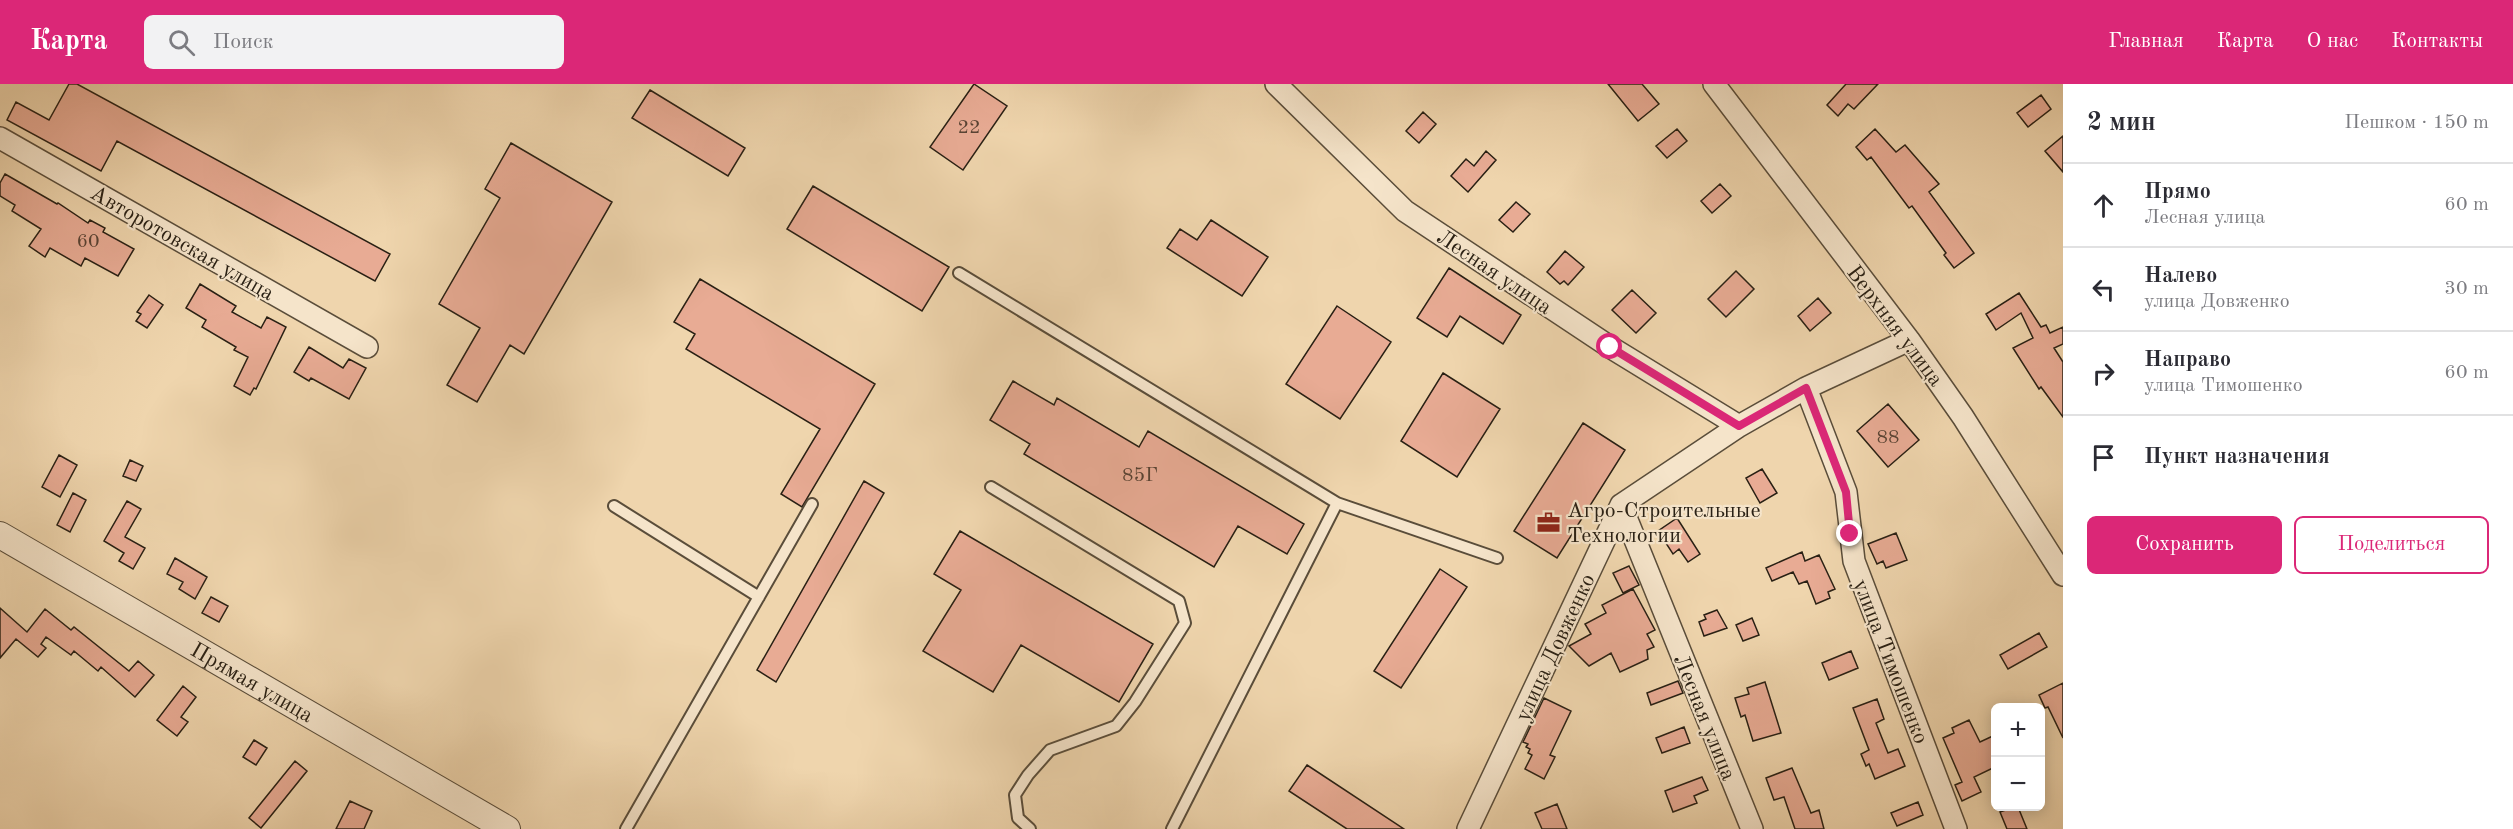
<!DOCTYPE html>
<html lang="ru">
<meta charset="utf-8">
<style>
body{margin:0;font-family:"Old Standard TT",serif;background:#f2f2f3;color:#2b2b33}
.controls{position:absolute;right:18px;bottom:18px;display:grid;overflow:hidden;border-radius:9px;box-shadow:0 3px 15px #0003}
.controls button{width:54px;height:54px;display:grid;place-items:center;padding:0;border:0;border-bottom:2px solid #e1e1e2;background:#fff;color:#2b2b33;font:30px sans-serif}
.stop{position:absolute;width:18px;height:18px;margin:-14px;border:4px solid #db2777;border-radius:50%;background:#fff}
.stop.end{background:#db2777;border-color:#fff;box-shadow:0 2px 6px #0008}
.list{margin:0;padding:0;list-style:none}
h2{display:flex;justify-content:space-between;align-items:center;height:78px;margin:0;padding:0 24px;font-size:26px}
h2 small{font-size:20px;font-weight:400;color:#7c7c81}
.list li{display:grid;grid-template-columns:39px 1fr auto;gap:18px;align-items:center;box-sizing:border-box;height:84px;padding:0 24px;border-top:2px solid #e1e1e2}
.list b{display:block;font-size:22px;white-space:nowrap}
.list p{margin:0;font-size:20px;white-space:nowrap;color:#7c7c81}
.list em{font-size:20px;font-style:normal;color:#7c7c81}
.actions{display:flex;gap:12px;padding:18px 24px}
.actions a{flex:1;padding:14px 0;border:2px solid #db2777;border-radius:9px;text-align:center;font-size:21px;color:#db2777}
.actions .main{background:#db2777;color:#fff}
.icon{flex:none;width:33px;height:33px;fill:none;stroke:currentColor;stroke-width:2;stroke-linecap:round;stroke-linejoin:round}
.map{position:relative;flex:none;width:2063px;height:745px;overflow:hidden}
header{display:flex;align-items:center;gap:36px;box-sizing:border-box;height:84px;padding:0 30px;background:#db2777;color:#fff}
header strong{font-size:28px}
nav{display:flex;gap:33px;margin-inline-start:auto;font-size:21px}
.search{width:420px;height:54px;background:#f2f2f3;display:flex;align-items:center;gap:15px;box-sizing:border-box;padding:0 21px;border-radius:9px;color:#7c7c81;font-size:22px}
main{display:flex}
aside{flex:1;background:#fff}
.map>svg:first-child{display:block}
.building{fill:#e8ab94;stroke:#292014;stroke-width:1.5}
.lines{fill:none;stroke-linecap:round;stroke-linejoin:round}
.service-casing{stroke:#5a4d3a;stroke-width:14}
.minor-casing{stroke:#5a4d3a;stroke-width:24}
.tertiary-casing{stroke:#5a4d3a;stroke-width:28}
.service{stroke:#f5e4ca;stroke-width:10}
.minor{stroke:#f5e4ca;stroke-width:21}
.tertiary{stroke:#f5e4ca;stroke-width:26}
.route{stroke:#db2777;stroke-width:8}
.labels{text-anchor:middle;stroke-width:4.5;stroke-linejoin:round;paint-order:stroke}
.number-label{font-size:20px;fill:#594334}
.street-label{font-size:22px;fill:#292014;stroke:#f5e4ca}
.poi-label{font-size:22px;fill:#292014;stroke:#f5e4ca;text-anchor:start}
</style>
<header>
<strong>Карта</strong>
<div class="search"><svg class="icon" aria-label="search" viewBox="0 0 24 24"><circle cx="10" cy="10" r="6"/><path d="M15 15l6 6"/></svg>Поиск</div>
<nav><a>Главная</a><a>Карта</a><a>О нас</a><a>Контакты</a></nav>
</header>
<main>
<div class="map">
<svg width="2063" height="745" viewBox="0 0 2063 745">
<rect width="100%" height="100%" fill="#efd5ad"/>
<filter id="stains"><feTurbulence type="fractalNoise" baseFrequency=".00333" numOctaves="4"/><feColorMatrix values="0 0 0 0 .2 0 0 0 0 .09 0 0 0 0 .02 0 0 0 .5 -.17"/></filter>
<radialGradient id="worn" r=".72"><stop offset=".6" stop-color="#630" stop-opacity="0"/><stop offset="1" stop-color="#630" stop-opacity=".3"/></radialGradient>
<path class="building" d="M69,0H77L390,170L375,197L117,57L101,87L7,36L16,18L49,36Z
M974,0L1007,22L963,86L930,63Z
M1608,0H1642L1659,20L1638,37Z
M1846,0H1878L1854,25L1848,20L1838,32L1827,21Z
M650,6L745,64L728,92L632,34Z
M2041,11L2051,25L2028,43L2017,29Z
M1423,28L1436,40L1419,59L1406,47Z
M1677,45L1687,57L1667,74L1656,62Z
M1875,45L1896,68L1905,61L1939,100L1929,108L1974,169L1954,184L1944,171L1946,169L1912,122L1909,124L1871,73L1867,76L1856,63Z
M2063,52V88L2045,67Z
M511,59L612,118L524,270L510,261L477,318L447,301L480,244L439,220L500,114L485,105Z
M1486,67L1496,76L1468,108L1451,92L1466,75L1474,82Z
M5,90L57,120L58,119L88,139L90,136L105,144L103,148L134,165L118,192L85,174L81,182L50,164L45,173L29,162L41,145L12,127L15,121L0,112V99Z
M1720,100L1731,112L1712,129L1701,117Z
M813,102L949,183L922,227L787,145Z
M1516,118L1530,130L1513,148L1499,136Z
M1211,136L1268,173L1242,212L1167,164L1180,145L1197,156Z
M1565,167L1584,183L1568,201L1564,197L1560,200L1547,188Z
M1449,184L1521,231L1503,260L1460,232L1447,253L1417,234Z
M1736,187L1754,205L1726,233L1708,215Z
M700,195L875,300L802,423L781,410L820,345L686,265L695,250L674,238Z
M200,200L236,222L232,228L261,244L267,233L286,243L256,305L254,304L250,311L234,302L248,273L234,266L236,263L202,243L206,236L186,224Z
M1632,206L1656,229L1636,249L1612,226Z
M2019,209L2041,243L2046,241L2050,249L2063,243V260L2054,264L2063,278V333L2041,303L2039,305L2013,264L2033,254L2021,229L1996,246L1986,230Z
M149,211L163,221L147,244L136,237L141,230L137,228Z
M1818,214L1831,229L1810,247L1798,232Z
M1337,222L1391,258L1340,335L1286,300Z
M309,263L343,284L349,275L366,284L349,315L311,294L309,297L294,288Z
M1443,289L1500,325L1457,393L1401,357Z
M1013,297L1054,321L1057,314L1139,363L1148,347L1304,440L1287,470L1238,442L1214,483L1024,370L1030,360L990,336Z
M1888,320L1919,356L1888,383L1857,347Z
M1583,339L1625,366L1557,474L1514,447Z
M59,371L77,381L60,413L42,403Z
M130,376L143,382L136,397L123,392Z
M1762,385L1777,409L1760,419L1746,394Z
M864,397L884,409L776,598L757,586Z
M73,409L86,416L70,448L57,441Z
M127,417L141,425L125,453L145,464L133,485L119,477L124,469L104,457Z
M1677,434L1700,470L1688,478L1679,465L1673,470L1658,447Z
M960,447L1153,560L1119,618L1021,561L993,608L923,567L961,506L934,490Z
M1896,449L1907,476L1886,484L1883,477L1877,480L1868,460Z
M1802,468L1805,477L1819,471L1835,505L1828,508L1830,514L1816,520L1807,497L1799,500L1793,488L1772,497L1766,484Z
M175,474L207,493L195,515L179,505L183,498L167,490Z
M1629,482L1639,501L1623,509L1613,489Z
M1440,485L1467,503L1401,604L1374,587Z
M1633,505L1655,546L1647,550L1654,563L1647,566L1648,575L1620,588L1611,569L1589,582L1569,562L1591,550L1585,540L1606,529L1602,521Z
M211,513L228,522L219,538L202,529Z
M0,524L27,548L45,525L71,546L74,543L129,587L138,577L154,591L135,613L101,583L98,587L74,567L71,571L46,553L41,560L46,564L38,573L16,555L0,574Z
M1717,526L1727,544L1704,552L1699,538L1706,535L1704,531Z
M1752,534L1759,551L1743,557L1736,541Z
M2039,549L2047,563L2008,585L2000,571Z
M1851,567L1858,584L1829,596L1822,579Z
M1678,597L1683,609L1651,621L1647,609Z
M1765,598L1781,649L1753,657L1745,631L1741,633L1735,614L1749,610L1747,604Z
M2063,599V654L2048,623L2045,624L2039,611Z
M183,602L196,613L181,633L188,638L177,652L157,636Z
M1544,614L1571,627L1550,671L1555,673L1544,695L1525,685L1532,671L1528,669L1530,665L1526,663L1528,660L1523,658Z
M1877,615L1884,635L1876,639L1888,669L1898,665L1905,682L1875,695L1869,680L1866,682L1861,670L1869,666L1853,624Z
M1969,636L1980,658L1995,651V683L1974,693L1981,708L1962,717L1955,701L1962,698L1943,654L1954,649L1952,644Z
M1684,643L1690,659L1662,669L1656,654Z
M254,656L267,664L256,681L243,673Z
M295,677L307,687L261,744L249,734Z
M1307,681L1404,745H1347L1289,707Z
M1792,684L1811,729L1819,726L1824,745H1795L1784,713L1774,716L1766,694Z
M1702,693L1708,706L1694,712L1697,719L1673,728L1665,707Z
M350,717L372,727L364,745H336Z
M1918,718L1923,731L1897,742L1891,729Z
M1557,720L1567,745H1542L1535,729Z
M2014,723H2018L2027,745H2007L2000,728Z"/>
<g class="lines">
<defs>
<path id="service" d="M959,189L1337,419L1497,474
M991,403L1179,517L1185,539L1135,618L1116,642L1050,666L1028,691L1015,711L1018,734L1030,745
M614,422L759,513
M626,745L812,420
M1172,745L1337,419"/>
<path id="minor" d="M1276,0L1405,127L1610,263L1739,342
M1714,0L1909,256L1963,333L2063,491
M0,54L367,263
M1806,304L1846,408L1854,477L1956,745
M1621,421L1752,745
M1468,745L1621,421L1739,342L1806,304L1909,256"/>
<g id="tertiary">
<path id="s1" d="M0,451L507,745"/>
</g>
</defs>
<use href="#service" class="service-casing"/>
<use href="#minor" class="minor-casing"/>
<use href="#tertiary" class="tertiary-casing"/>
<use href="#service" class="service"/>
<use href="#minor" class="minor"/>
<use href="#tertiary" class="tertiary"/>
</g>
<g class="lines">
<path class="route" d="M1610,263L1739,342L1806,304L1846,408L1850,450"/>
</g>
<defs>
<symbol id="office-bare" viewBox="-9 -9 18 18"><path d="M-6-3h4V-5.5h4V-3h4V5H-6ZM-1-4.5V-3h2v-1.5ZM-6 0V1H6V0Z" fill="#8f2418" stroke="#f5e4ca" stroke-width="2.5" paint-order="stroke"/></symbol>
</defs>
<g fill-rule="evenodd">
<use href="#office-bare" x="1532" y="422" width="33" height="33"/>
</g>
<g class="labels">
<g class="number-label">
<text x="969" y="49">22</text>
<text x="88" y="163">60</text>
<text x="1888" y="359">88</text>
<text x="1140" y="397">85Г</text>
</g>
<g class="street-label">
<text transform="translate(183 158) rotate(30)" y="8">Авторотовская улица</text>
<text transform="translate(1495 187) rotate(34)" y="8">Лесная улица</text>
<text transform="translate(1896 241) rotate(53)" y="8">Верхняя улица</text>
<text transform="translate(1554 563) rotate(-65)" y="8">улица Довженко</text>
<text transform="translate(1892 577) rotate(69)" y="8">улица Тимошенко</text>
<text dy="8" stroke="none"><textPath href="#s1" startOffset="292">Прямая улица</textPath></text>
<text transform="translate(1706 633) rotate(68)" y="8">Лесная улица</text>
</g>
<g class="poi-label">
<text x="1567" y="433">Агро-Строительные<tspan x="1567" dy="25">Технологии</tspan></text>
</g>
</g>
<rect width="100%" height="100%" filter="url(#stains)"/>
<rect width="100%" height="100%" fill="url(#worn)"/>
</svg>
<div class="controls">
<button>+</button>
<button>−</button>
</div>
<div class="stop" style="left:1610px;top:263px"></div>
<div class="stop end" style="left:1850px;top:450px"></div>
</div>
<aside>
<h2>2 мин<small>Пешком · 150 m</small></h2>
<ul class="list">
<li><svg class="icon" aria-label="ahead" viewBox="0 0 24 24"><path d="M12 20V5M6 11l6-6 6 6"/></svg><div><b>Прямо</b><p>Лесная улица</p></div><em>60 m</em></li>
<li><svg class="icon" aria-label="left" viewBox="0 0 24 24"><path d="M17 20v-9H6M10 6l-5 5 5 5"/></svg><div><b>Налево</b><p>улица Довженко</p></div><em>30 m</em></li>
<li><svg class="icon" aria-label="right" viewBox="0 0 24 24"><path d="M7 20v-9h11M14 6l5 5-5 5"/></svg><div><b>Направо</b><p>улица Тимошенко</p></div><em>60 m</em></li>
<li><svg class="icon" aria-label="arrive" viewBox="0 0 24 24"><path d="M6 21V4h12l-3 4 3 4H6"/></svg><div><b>Пункт назначения</b></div></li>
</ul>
<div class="actions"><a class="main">Сохранить</a><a>Поделиться</a></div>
</aside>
</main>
